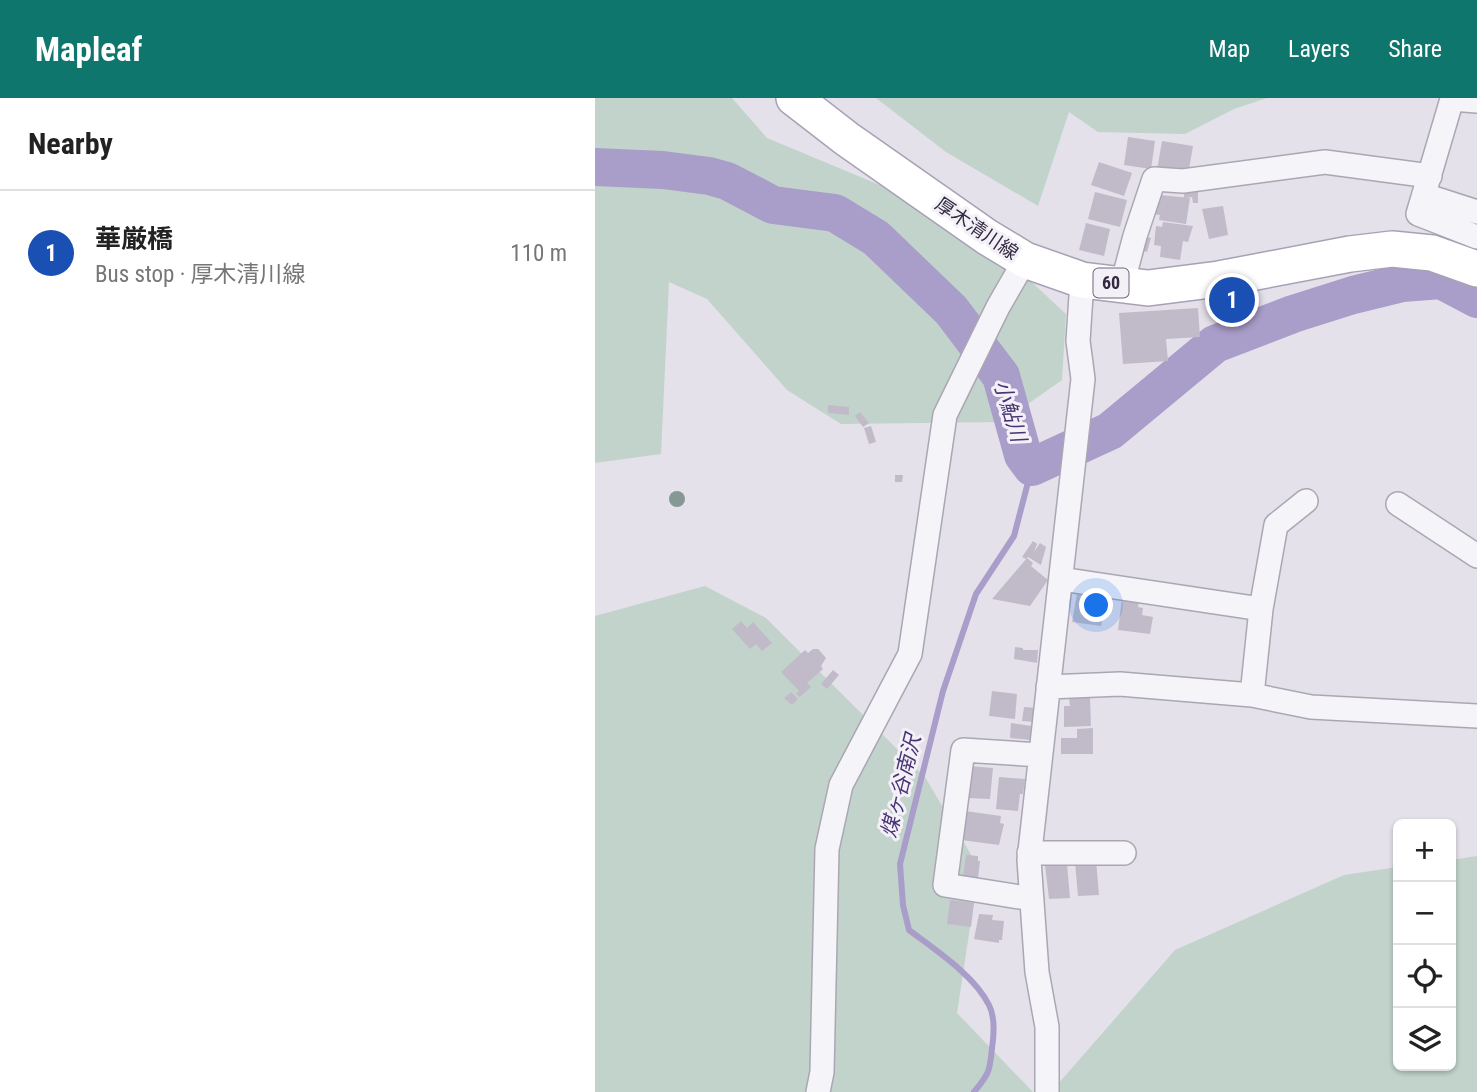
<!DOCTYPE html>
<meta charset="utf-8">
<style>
body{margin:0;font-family:"Roboto Condensed","Noto Sans JP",sans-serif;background:#f2f2f2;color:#222}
.controls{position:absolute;right:21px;bottom:21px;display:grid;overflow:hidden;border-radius:10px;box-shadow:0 2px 5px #0004}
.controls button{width:63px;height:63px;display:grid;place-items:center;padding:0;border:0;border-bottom:2px solid #e0e0e0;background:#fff;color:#222;font:35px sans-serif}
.you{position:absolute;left:502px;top:508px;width:24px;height:24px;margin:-18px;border:5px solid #fff;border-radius:50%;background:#1a73e8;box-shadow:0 0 0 10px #1a73e833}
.badge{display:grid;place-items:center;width:46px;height:46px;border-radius:50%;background:#0f766e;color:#fff;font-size:23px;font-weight:700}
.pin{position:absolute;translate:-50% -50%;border:4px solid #fff;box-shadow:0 2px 7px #0006}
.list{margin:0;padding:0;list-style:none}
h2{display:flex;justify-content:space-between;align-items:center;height:91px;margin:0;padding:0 28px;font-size:30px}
h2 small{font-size:23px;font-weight:400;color:#767676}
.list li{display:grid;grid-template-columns:46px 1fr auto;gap:21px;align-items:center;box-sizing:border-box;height:126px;padding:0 28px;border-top:2px solid #e0e0e0}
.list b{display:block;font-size:26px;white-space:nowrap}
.list p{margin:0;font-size:23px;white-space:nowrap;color:#767676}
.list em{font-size:23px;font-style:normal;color:#767676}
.icon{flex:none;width:38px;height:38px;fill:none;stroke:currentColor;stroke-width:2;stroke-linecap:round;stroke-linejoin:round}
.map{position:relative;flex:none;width:882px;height:994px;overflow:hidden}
header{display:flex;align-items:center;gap:42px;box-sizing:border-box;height:98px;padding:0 35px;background:#0f766e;color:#fff}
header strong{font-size:33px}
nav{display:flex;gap:38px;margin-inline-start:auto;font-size:24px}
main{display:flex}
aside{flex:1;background:#fff}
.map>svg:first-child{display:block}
.green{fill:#c2d3cb}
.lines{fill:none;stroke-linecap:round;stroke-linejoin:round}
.stream{stroke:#a99dc9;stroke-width:6}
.river{stroke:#a99dc9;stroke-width:38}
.building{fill:#c1bbc9}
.minor-casing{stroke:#aba6b4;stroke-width:26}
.primary-casing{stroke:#a8a1b5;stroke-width:38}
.minor{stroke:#f5f4f8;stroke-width:23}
.primary{stroke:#fff;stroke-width:35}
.tree{fill:#859893}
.labels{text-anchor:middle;stroke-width:6;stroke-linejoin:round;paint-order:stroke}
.shield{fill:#f3f1f7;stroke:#6d6678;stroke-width:2}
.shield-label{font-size:18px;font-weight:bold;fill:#332a41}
.street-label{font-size:19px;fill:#332a41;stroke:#f3f1f7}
.water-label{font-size:21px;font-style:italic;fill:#483474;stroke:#f3f1f7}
</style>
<header>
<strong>Mapleaf</strong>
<nav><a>Map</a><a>Layers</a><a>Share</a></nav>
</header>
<main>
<aside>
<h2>Nearby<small></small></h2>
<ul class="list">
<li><span class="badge" style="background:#1a4fb4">1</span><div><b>華厳橋</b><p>Bus stop · 厚木清川線</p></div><em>110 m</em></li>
</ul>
</aside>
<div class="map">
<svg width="882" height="994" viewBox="0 0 882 994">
<rect width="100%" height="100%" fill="#e4e1ea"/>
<path class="green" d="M0,0H137L172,40L371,123L471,216L467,282L407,324L246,326L192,292L112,201L74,184L66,356L0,365Z
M281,0H672L639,11L590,36L503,34L474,14L443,108L351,54Z
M110,488L171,520L330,679L384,770L362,915L438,994H0V518Z
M882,758V994H456L580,852L749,777L803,769V968H856V762Z"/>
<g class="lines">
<path class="stream" d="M379,994C394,976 395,973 397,950C399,937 400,919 394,907C379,877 339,851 314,832L308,807L305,766L348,593L381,496L419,438L437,369"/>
<path class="river" d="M0,69L68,72L114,78L132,83L178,107L240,115L281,140L356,212L406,278L428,357L437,369L515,333L620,246L698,216L758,197L807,185L846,182L882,201"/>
</g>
<path class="building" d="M533,39L560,43L556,71L529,67Z
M567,43L598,48L593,77L562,72Z
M504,64L537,75L529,98L496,87Z
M500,94L532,102L525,129L493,121Z
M603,94V105H598L597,99L589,100V95Z
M565,97L595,100L591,126L564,122L565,117L557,116L558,105L564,106Z
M628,108L633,137L614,141L607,111Z
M568,124L598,128L593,144L588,143L585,162L565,159L566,148L559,147L561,128L567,129Z
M491,125L515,131L509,158L484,152Z
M549,138L556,140L552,154L545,152Z
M603,210L605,239L571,241L573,263L528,266L524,215Z
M233,307L254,309V317L233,315Z
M265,314L274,325L268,329L260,318Z
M276,328L281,344L274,346L269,330Z
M300,377H308L307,384H300Z
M438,443L442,446L439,454L445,445L451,449L446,467L433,459L431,461L427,459Z
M432,460L438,465L436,468L453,482L435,508L397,501Z
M482,496L511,501L506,528L477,524Z
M527,501L544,504L543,509L548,510L547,517L558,519L555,536L523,532Z
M146,523L152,530L158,524L177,545L167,553L161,546L155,551L137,531Z
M420,549L428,550V552H443L442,565L419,561Z
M218,551H223L231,560L226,568L228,571L212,585L216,589L205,599L201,596L204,593L186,574L210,552L213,555Z
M238,572L244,577L232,591L226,586Z
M397,593L422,596L420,621L394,618Z
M196,594L203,601L197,607L189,600Z
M495,599L496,628L469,629V608H475L474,600Z
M429,609L442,610L440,624L427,623Z
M416,625L437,628L435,642L415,640Z
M498,630V656H466V640H482V631Z
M374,668L398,670L395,701L372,700Z
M404,679L430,681L428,696H425L423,713L401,711Z
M370,713L406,718L405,725L409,726L404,747L366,742Z
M371,757L383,758V763H385L383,780L368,779Z
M501,762L504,797L483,798L480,764Z
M472,766L475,800L454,801L450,767Z
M355,802L379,805L376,829L352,826Z
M384,816L398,817L397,822L409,823L407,842H404V845L379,841Z"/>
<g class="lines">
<defs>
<path id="minor" d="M882,3L857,1L823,116L882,139
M829,97L882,114
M527,187L540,138L559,81L588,83L730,64L835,78
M803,406L882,458
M466,481L666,511
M453,589L525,586L657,597L716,609L882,618
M657,597L666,511L681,427L711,403
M434,755H529
M437,801L350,787L368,652L445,657
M223,994L227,974L232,751L246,687L315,556L350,317L403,209L430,162
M452,994V929L442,874L434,762L488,281L483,243L487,182"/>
<path id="primary" d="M199,0L252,41L392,139L430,162L487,182L553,190L624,181L755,156L797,151L837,155L882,171"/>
</defs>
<use href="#minor" class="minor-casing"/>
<use href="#primary" class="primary-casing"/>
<use href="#minor" class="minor"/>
<use href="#primary" class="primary"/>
</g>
<circle class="tree" cx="82" cy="401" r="8"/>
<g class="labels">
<rect class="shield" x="498.5" y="170.5" width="35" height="29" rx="5"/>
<g class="shield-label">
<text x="516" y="191">60</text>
</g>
<g class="street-label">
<text transform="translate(382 130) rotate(34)" y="7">厚木清川線</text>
</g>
<g class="water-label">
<text transform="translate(415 313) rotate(73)" y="7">小鮎川</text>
<text transform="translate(306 688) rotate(-76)" y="7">煤ヶ谷南沢</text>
</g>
</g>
</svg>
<div class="controls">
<button>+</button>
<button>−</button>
<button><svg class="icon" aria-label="locate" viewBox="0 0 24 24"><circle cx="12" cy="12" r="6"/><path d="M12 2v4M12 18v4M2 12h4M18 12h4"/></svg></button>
<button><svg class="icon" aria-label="layers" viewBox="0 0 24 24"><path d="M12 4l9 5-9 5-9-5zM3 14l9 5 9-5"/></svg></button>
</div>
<div class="you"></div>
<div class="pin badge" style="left:637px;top:202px;background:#1a4fb4">1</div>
</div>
</main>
